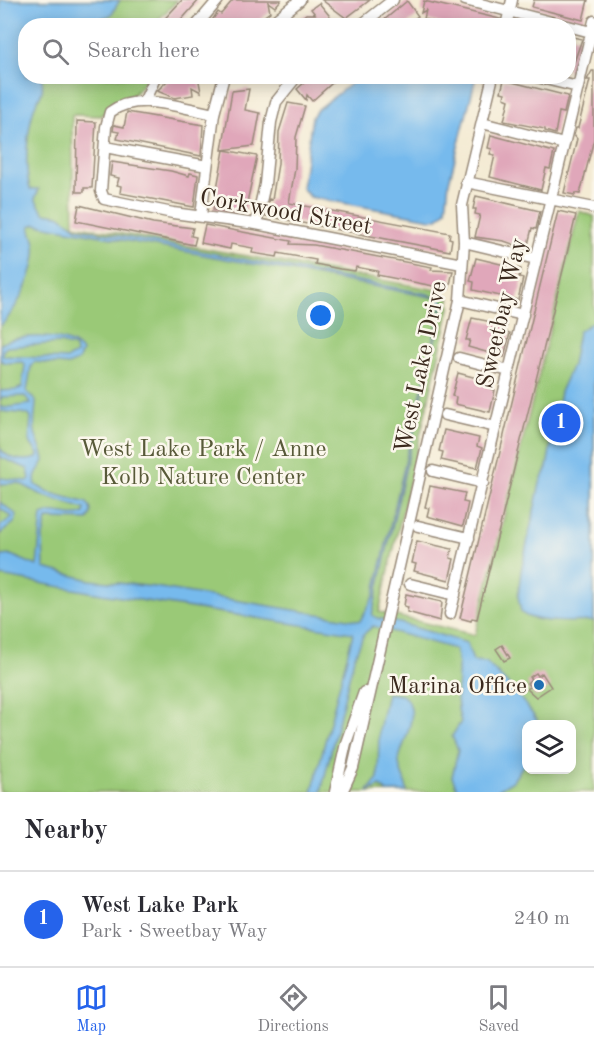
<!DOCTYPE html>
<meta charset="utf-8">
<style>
body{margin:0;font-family:"Old Standard TT",serif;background:#f2f2f3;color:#2b2b33}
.controls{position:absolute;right:18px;bottom:18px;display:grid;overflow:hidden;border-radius:12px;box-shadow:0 3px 15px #0003}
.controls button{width:54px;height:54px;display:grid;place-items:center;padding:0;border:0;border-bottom:2px solid #e1e1e2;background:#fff;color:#2b2b33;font:30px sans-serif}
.you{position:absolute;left:321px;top:316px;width:21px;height:21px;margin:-15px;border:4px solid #fff;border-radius:50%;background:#1a73e8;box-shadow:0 0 0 9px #1a73e833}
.badge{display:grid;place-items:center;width:39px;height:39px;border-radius:50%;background:#2563eb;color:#fff;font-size:20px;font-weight:700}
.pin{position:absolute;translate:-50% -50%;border:3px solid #fff;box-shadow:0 2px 6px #0006}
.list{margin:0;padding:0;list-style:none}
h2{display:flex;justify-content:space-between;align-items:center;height:78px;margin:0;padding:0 24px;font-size:26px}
h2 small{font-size:20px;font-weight:400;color:#7c7c81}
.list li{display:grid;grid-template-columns:39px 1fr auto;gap:18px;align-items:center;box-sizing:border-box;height:96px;padding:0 24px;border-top:2px solid #e1e1e2}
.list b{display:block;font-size:22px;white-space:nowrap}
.list p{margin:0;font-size:20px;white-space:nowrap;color:#7c7c81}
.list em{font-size:20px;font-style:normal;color:#7c7c81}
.icon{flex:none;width:33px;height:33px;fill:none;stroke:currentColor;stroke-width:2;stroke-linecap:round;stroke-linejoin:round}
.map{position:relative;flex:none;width:594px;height:792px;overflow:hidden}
.search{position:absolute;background:#fff;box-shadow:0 3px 15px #0003;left:18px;right:18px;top:18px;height:66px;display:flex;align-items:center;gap:15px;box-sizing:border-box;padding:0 21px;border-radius:24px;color:#7c7c81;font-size:22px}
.sheet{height:174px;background:#fff}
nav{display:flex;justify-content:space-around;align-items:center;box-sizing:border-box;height:84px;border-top:2px solid #e1e1e2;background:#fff;font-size:16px;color:#7c7c81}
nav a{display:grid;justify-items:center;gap:3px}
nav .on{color:#2563eb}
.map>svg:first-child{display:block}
.green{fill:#9ac977;stroke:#6a7a4a;stroke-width:1.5;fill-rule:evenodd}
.water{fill:#76baed;stroke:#587286;stroke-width:1.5;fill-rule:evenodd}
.building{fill:#e0a7ba}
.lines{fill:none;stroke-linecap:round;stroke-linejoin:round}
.minor-casing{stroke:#988a79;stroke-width:13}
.minor{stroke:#fff;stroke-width:10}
.poi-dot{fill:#1f6fb2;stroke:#fbf7ec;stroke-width:2}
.labels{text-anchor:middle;stroke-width:5;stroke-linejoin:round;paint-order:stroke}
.street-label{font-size:24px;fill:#3b2a1e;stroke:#fbf7ec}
.park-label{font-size:24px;fill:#585a39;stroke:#fbf7ec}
.poi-label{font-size:24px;fill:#3b2a1e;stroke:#fbf7ec;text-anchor:end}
</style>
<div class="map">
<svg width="594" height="792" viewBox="0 0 594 792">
<rect width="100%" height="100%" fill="#fbf7ec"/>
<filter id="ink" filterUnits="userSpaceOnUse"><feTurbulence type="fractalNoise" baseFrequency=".0167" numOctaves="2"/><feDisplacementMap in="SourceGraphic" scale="12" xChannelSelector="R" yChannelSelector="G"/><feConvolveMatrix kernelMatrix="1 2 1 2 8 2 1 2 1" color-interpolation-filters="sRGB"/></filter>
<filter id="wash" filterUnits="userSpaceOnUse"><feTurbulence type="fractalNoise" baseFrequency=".008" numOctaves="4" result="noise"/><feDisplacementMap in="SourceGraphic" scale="24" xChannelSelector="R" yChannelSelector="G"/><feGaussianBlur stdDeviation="1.35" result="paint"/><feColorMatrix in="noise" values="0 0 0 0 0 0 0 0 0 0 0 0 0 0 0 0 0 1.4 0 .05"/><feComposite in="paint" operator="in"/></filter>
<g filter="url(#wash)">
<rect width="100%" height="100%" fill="#f4ebd4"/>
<path class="green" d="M0,0H178L153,25L26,26V76L149,77L132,96L113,103L101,116L72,115L74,225L442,291L449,298L450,308L379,612L475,635L579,211L594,216V792H0ZM526,724H572V770H526Z"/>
<path class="water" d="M0,0H120L111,15L84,25L26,26V76L42,77C44,98 40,92 34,108C27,133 24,164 30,189H39L35,199L44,213L59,215L77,228L428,294L444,301L372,615L377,618L400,623L467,643L473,661L486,662L515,691L537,720L536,724H526V761L513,781L495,792L458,791L452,777L458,750L452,736L461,722C452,696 463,670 455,649L373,626L364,634L354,658L321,792H312L353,633L101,594L0,576L1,556L11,555L37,566L42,515C56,508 71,520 84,513L85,509L44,496L19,483L0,484V478L27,481L30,479L28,469L0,457V448C8,460 23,462 37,458L38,454L29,441L31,418L28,414L0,411V406L4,408L31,404L25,396L2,397L0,401V391L16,390L22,387L25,365L23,362L5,363L0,360V345C15,333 72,333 82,352L78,361L68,365L34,362L31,366L27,392L36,401C36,411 33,422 35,432C37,443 43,450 44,461C39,471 33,473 36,485L47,492L87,503C92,509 92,513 88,520L47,519L43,537L44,568L90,580L155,587L360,621L374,596L441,308L437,298L36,224L30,226C31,232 34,238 35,244C38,270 17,309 0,327ZM60,343L75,347L76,354L67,359L3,356V350L7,347Z
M359,77H476L449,182L446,210L438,218L431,219L310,197L302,188L312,117L317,110Z
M594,321V621C579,622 531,624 521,612L518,596L521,571L540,483L547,467L560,392L572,365L578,332Z
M0,502L17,515L15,522L0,534V526L12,517L0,508Z
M387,693L402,695C424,710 401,744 399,760C398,770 407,781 407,792H387L380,786L367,792L378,778L379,730Z"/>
<g id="blocks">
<path class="building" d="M182,0H199L176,26H158Z
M233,0H281L275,7L268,2L270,12L251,26H208L218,12L221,14Z
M322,0H370L346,18Z
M534,0H588L583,20L532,7Z
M407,1L418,16L405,26H377Z
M424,1L500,19L498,26H449L424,19L426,10L421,13Z
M319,3L338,26H292L306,14H315L311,9Z
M568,36L582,39L571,71H568Z
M592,71H594V139L580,194L575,193V195L564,193L577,139L574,135L576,128H578L590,80H587Z
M176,76H198L201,92L192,87L193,95L175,98L157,91L169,79Z
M312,76H340L312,101L307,95L306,100L297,89Z
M504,80L568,96L564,113L559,112L555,134L545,131V129L504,121L509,100L504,98L505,93L501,92Z
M249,89L245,110L260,113L254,146L222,150L232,91Z
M288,103L305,106L296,137L295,169L289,203L450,233L449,238L452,239L450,251L265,216L269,199L272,200L278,164L279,132Z
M127,112L203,125L201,156L117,139L119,132L113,131L114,125L124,127Z
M77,121L96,122L92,188H84V192H76Z
M491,135L554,152L550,169L546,168L541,190L490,177L495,155L490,154L492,149L488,148Z
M224,150L257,156L245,212L237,210L236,214L213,210Z
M112,162L171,171L189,176L190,173L198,175L194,207L120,193L121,186L117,185L119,178L110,176Z
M476,196L540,211L536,229L532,228L527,249L504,241L475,237L480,215L475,214L476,209H473Z
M79,205L153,223L193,228L191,236L196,237L194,245L76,221Z
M558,211L576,215L565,262L477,619L472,618L471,621L460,618Z
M205,225L291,241L290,244L314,245L432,267L431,270L453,271L449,289L377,275L378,271L356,267L355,271L340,269L315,264L316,260L278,253L277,257L252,253L253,248L231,244L230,249L201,243Z
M476,258L521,269L519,277L523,278L518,300L473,290L474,282L470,281Z
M472,318L507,325L505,332L510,333L504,357L468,347L470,340H466Z
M458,373L492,382L491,389L495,390L490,412L455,404L456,397L452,396Z
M444,430L479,438L477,446L482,448L477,468L441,460L443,452L439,451Z
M430,486L465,493L463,502L468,503L463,526L427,516L429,508L425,507Z
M417,541L452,549L450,558L454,559L449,580L414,571L416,564L412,563Z
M406,594L442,602L440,621L407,612L408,607L404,606Z
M502,645L510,658L504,661L496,649Z
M536,673L538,676L542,673L551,687L536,697L527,689L530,687L527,683L531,679L530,677Z"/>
</g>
</g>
<g filter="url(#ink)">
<use href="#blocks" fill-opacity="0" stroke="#988a79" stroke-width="1.5"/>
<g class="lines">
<defs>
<path id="minor" d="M465,0L567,26
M196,26L218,0
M268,26L300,0
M360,26L393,0
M506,26L512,0
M568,26L591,32
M533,76L578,87
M144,102L156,76
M214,114C181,108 139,91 110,112L106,127L101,191L104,199L173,213L256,224L462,264
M482,123L564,144
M105,147L207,166
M466,182L594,208
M201,215L214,114L224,76
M256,224L265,184L271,122L276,102L297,76
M464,242L536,259
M460,300L523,315
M459,358L509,371
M445,415L496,427
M433,471L483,483
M418,526L469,538
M410,584L455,595
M450,614L594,21
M335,792L346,743L364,692
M342,792L353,768L460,300L464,242L462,205L493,76"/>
</defs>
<use href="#minor" class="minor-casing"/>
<use href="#minor" class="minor"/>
</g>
</g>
<circle class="poi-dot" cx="539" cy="685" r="6"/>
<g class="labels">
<g class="street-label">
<text transform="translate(286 211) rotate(10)" y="8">Corkwood Street</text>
<text transform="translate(501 313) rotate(-77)" y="8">Sweetbay Way</text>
<text transform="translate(420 367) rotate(-78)" y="8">West Lake Drive</text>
</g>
<g class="park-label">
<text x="203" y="456">West Lake Park / Anne<tspan x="203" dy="28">Kolb Nature Center</tspan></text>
</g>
<g class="poi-label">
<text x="527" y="693">Marina Office</text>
</g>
</g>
</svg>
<div class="controls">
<button><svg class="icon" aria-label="layers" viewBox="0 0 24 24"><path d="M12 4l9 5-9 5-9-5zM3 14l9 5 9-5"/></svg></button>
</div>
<div class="you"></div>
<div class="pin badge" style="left:561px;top:423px">1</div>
<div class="search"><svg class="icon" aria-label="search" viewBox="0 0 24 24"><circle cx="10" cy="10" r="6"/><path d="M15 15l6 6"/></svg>Search here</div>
</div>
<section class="sheet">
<h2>Nearby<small></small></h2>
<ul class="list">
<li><span class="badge">1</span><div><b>West Lake Park</b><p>Park · Sweetbay Way</p></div><em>240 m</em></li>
</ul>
</section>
<nav>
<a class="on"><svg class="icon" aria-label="map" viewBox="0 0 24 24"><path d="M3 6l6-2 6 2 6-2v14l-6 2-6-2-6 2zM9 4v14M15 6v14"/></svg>Map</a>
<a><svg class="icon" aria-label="directions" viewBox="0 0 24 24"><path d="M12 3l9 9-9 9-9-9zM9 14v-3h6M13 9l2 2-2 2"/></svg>Directions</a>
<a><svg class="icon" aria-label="saved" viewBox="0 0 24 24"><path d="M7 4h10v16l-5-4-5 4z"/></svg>Saved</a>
</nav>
